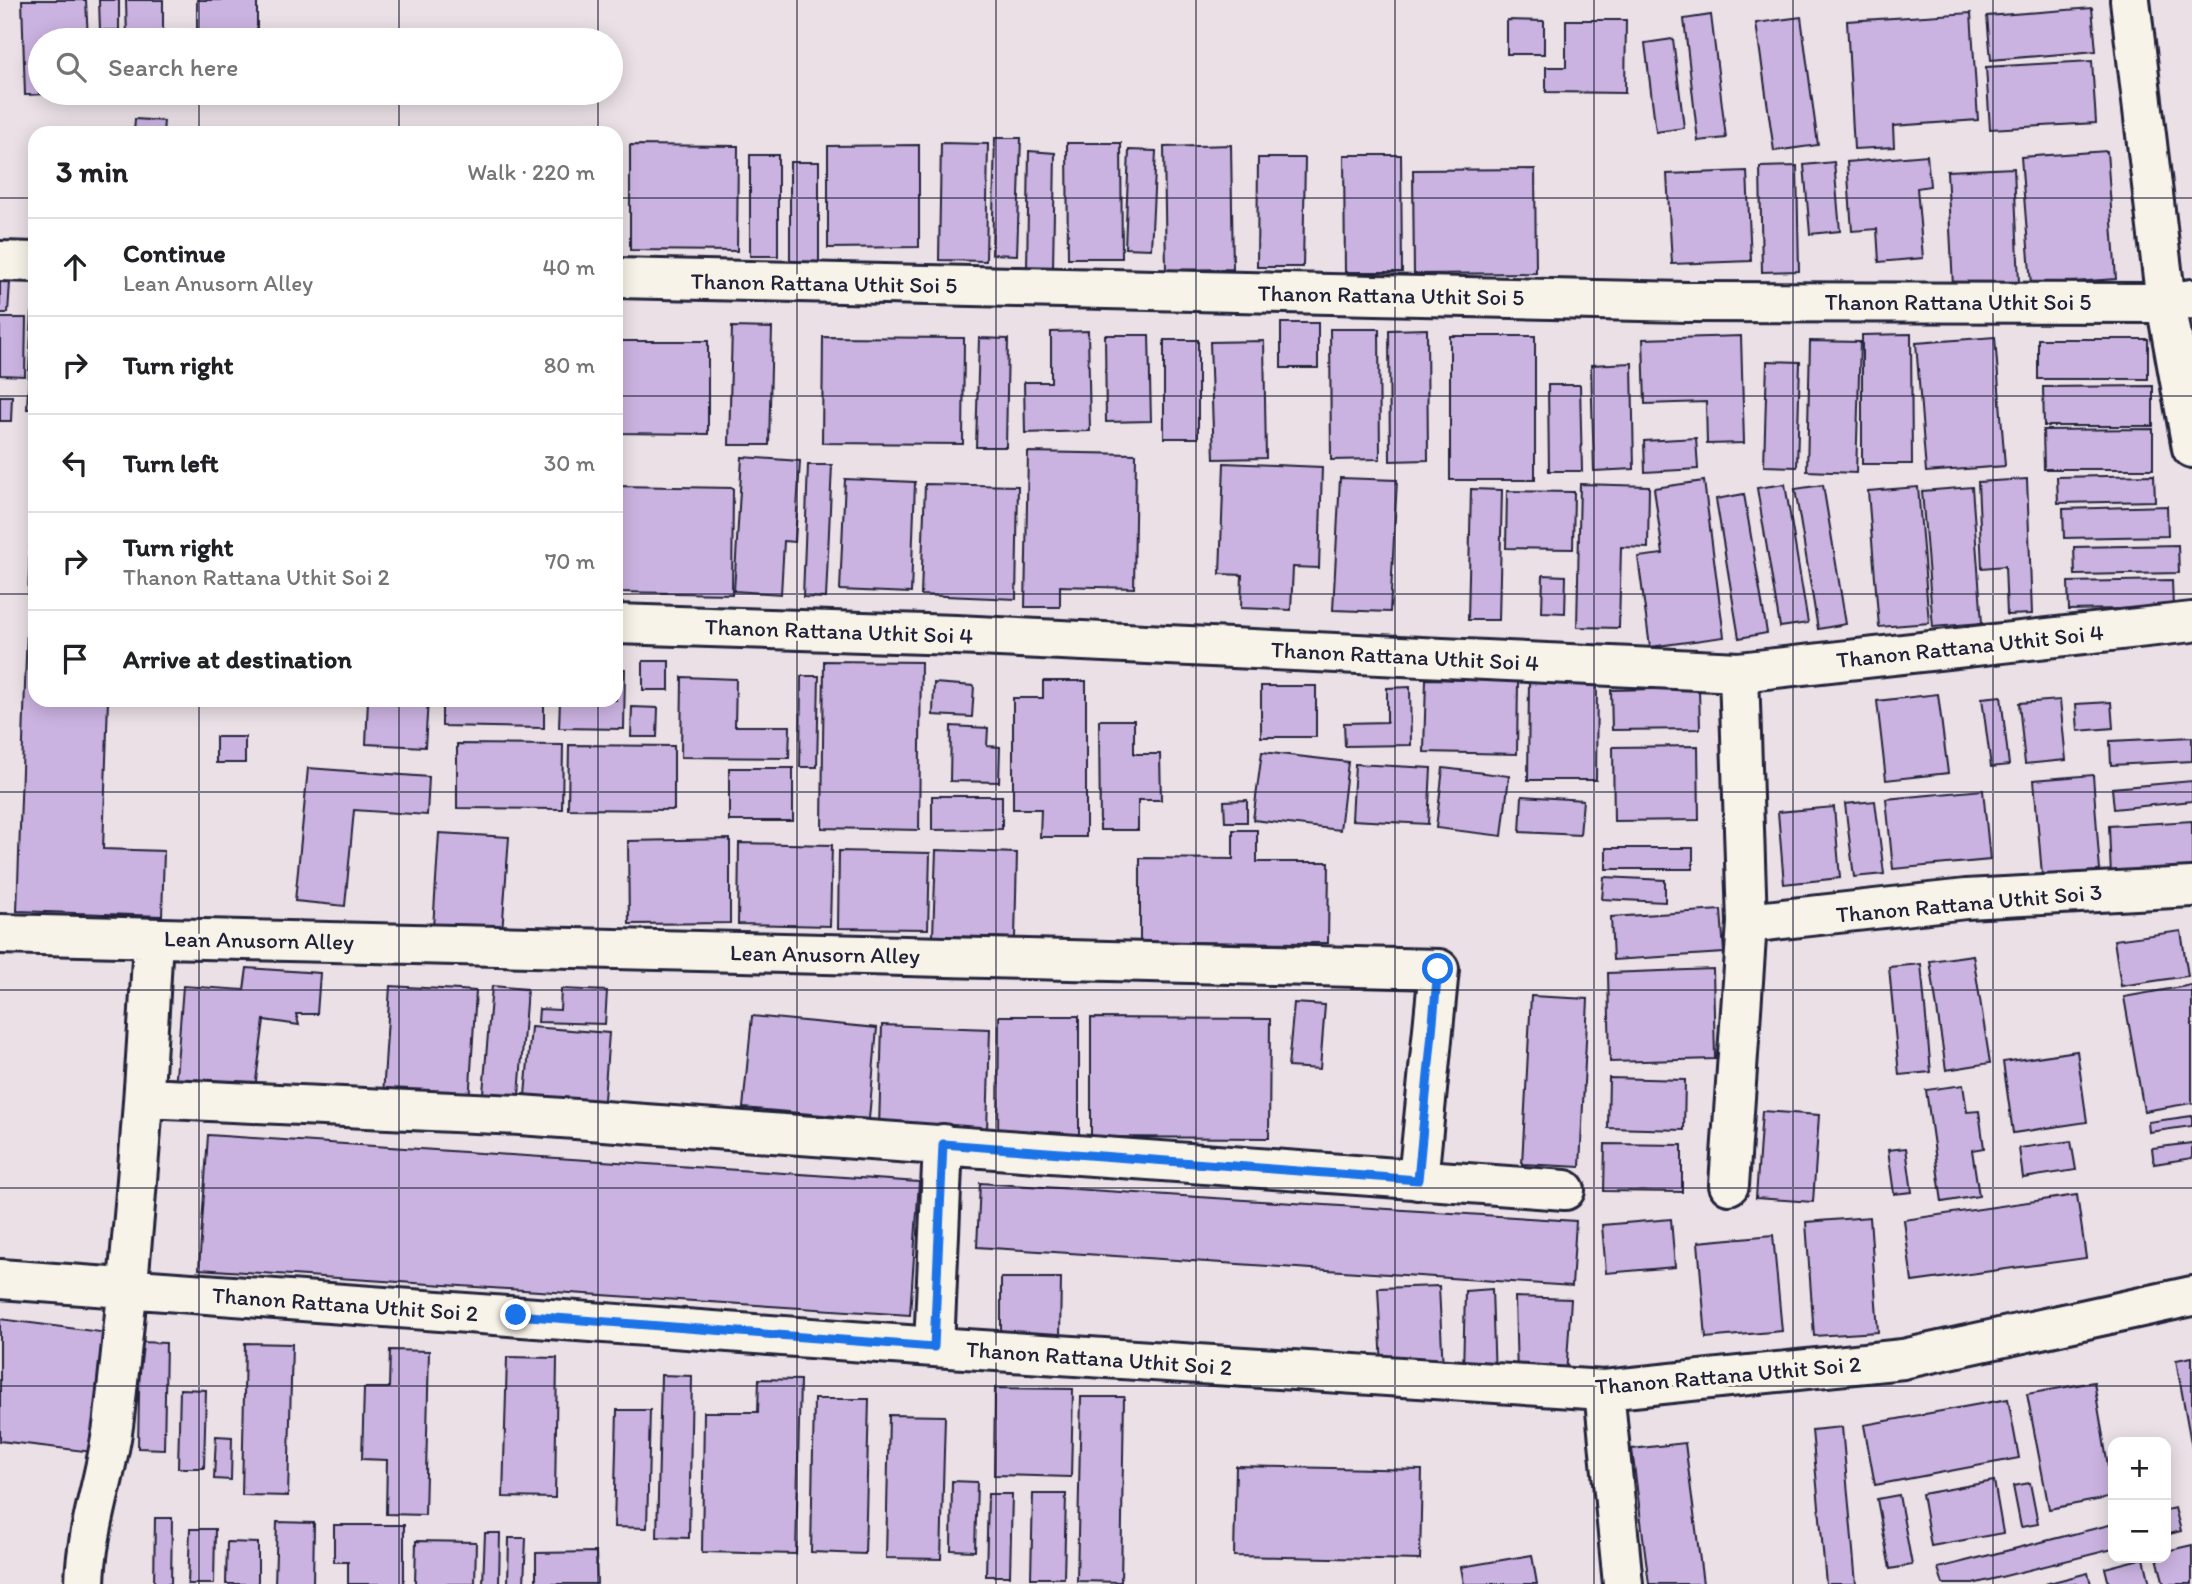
<!DOCTYPE html>
<meta charset="utf-8">
<style>
body{margin:0;font-family:Itim,sans-serif;background:#f6f6f6;color:#202124}
.controls{position:absolute;right:21px;bottom:21px;display:grid;overflow:hidden;border-radius:14px;box-shadow:0 4px 18px #0003}
.controls button{width:63px;height:63px;display:grid;place-items:center;padding:0;border:0;border-bottom:2px solid #e0e0e0;background:#fff;color:#202124;font:35px sans-serif}
.stop{position:absolute;width:21px;height:21px;margin:-16px;border:5px solid #1a73e8;border-radius:50%;background:#fff}
.stop.end{background:#1a73e8;border-color:#fff;box-shadow:0 2px 7px #0008}
.list{margin:0;padding:0;list-style:none}
h2{display:flex;justify-content:space-between;align-items:center;height:91px;margin:0;padding:0 28px;font-size:30px}
h2 small{font-size:23px;font-weight:400;color:#757577}
.list li{display:grid;grid-template-columns:46px 1fr auto;gap:21px;align-items:center;box-sizing:border-box;height:98px;padding:0 28px;border-top:2px solid #e0e0e0}
.list b{display:block;font-size:26px;white-space:nowrap}
.list p{margin:0;font-size:23px;white-space:nowrap;color:#757577}
.list em{font-size:23px;font-style:normal;color:#757577}
.icon{flex:none;width:38px;height:38px;fill:none;stroke:currentColor;stroke-width:2;stroke-linecap:round;stroke-linejoin:round}
.map{position:relative;flex:none;width:2192px;height:1584px;overflow:hidden}
.search{position:absolute;background:#fff;box-shadow:0 4px 18px #0003;left:28px;top:28px;width:595px;height:77px;display:flex;align-items:center;gap:18px;box-sizing:border-box;padding:0 24px;border-radius:38px;color:#757577;font-size:26px}
.panel{position:absolute;background:#fff;box-shadow:0 4px 18px #0003;left:28px;top:126px;width:595px;height:581px;border-radius:21px}
.map>svg:first-child{display:block}
.building{fill:#cbb3e1;stroke:#22223b;stroke-width:2}
.lines{fill:none;stroke-linecap:round;stroke-linejoin:round}
.minor-casing{stroke:#22223b;stroke-width:44}
.minor{stroke:#f7f3e8;stroke-width:38}
.route{stroke:#1a73e8;stroke-width:9}
.grid{fill:none;stroke:#22223b;stroke-width:2;stroke-opacity:0.55}
.labels{text-anchor:middle;stroke-width:7;stroke-linejoin:round;paint-order:stroke}
.street-label{font-size:23px;fill:#22223b;stroke:#f7f3e8}
</style>
<div class="map">
<svg width="2192" height="1584" viewBox="0 0 2192 1584">
<rect width="100%" height="100%" fill="#eae0e6"/>
<filter id="ink" filterUnits="userSpaceOnUse"><feTurbulence type="fractalNoise" baseFrequency=".0143" numOctaves="2"/><feDisplacementMap in="SourceGraphic" scale="14" xChannelSelector="R" yChannelSelector="G"/><feConvolveMatrix kernelMatrix="1 2 1 2 8 2 1 2 1" color-interpolation-filters="sRGB"/></filter>
<g filter="url(#ink)">
<path class="building" d="M22,0H86L88,40H40V93H73L25,95Z
M99,0H119V30H100Z
M126,0H163V40H127Z
M197,0H257V40H197Z
M2092,8L2096,51L1991,60L1987,16Z
M1971,13L1978,120L1893,126L1894,147L1854,149L1847,21Z
M1711,15L1726,138L1698,141L1684,19Z
M1801,17L1818,145L1774,151L1756,23Z
M1507,20L1544,21V54H1507Z
M1566,20H1626L1625,93L1546,92V67H1566Z
M1673,39L1684,128L1656,132L1645,43Z
M2092,61L2096,123L1990,129L1986,67Z
M135,119L164,121L163,133H134Z
M995,138H1021L1017,255L992,254Z
M941,143L988,144L986,261L939,260Z
M1067,143H1121L1122,258H1068Z
M630,145L738,146L737,251L630,250Z
M919,145V247L828,248V146Z
M1231,145L1233,269L1166,270L1164,147Z
M616,146H618L616,218Z
M1129,150L1156,151L1151,249L1125,248Z
M1029,151L1055,153L1053,268H1027Z
M2107,151L2116,279L2031,285L2021,157Z
M750,155H778V256H750Z
M1344,155H1401L1402,272H1345Z
M1927,155L1930,186L1917,188L1923,258L1879,262L1877,229L1852,231L1847,162Z
M1258,158H1305L1303,267H1257Z
M790,162H819V262H790Z
M1834,162L1840,231L1810,234L1804,165Z
M1797,166L1799,271L1762,272L1760,167Z
M2014,168L2019,283L1953,286L1947,171Z
M1535,169L1536,273L1414,274L1413,170Z
M1747,171L1751,261L1672,264L1667,174Z
M0,282H10L8,313H0Z
M32,313H35V409H27Z
M0,318H26L25,376L0,375Z
M1281,323H1318V368H1281Z
M732,327L772,328L769,445H729Z
M1330,329H1379L1380,459L1331,460Z
M1427,329L1428,460L1390,461L1389,330Z
M1088,331L1090,431L1025,433L1024,382H1051V332Z
M1911,334L1912,464H1862V335Z
M1105,335H1149L1151,421L1106,422Z
M1450,336H1535V480H1450Z
M1741,336L1744,443L1707,444L1706,402L1645,404L1643,339Z
M823,337L964,338L963,444L822,443Z
M1995,337L2005,466L1926,472L1916,343Z
M979,338L1008,339L1006,447H976Z
M2038,339H2148V379H2038Z
M1164,340H1198V438H1164Z
M616,341H708V434L616,433Z
M1264,341L1266,458L1214,459L1210,342Z
M1810,341L1860,342L1856,473L1807,471Z
M1767,361L1800,362L1797,467L1764,466Z
M1632,363L1634,469L1594,471L1591,365Z
M1548,385H1580L1582,471H1549Z
M2153,386V426H2044L2043,387Z
M0,396H12L11,421H0Z
M2153,429V469H2044L2043,430Z
M1696,438L1698,469L1645,472L1644,441Z
M1028,452L1136,454L1134,588L1060,586V607H1025Z
M742,457L800,461L795,542L784,541L781,594L734,591Z
M1224,463L1322,467L1319,568L1293,567L1291,610L1241,608L1242,575L1220,574Z
M808,465H832L826,598L803,597Z
M2154,475L2155,501L2058,503L2057,477Z
M1340,478L1397,480L1390,612L1333,610Z
M845,479L915,482L911,593L840,590Z
M2027,479L2032,614L2007,615L2005,566L1982,568L1978,482Z
M1704,481L1724,637L1650,647L1638,557L1663,554L1654,488Z
M925,484L1018,486L1016,599L921,595Z
M1580,484L1649,486L1648,548L1621,547L1619,628L1577,627Z
M1785,484L1808,623L1780,627L1757,488Z
M1823,485L1846,624L1818,629L1795,489Z
M616,486L733,488L732,594L616,592Z
M1918,487L1929,623L1879,627L1868,491Z
M1972,487L1982,623L1933,627L1922,491Z
M1471,489L1502,490L1499,620H1468Z
M1507,491L1574,492L1573,549L1506,548Z
M1744,494L1767,633L1739,638L1716,499Z
M2167,506L2168,536L2064,538L2063,509Z
M30,544H35V700H108L103,849L164,851L162,916L17,911Z
M2178,545L2179,573L2075,575L2074,547Z
M1543,575L1566,576L1565,613L1542,612Z
M2172,580L2173,608L2069,610L2068,582Z
M643,661H669V690H643Z
M824,661L921,662L919,830L822,828Z
M616,669H625L624,729L559,728L560,700H616Z
M801,676H819L817,767H800Z
M682,677L736,679L735,726H790L789,758L681,757Z
M1426,679L1518,681L1517,754L1424,752Z
M1043,681H1086V837H1040L1041,809H1013V698H1043Z
M1529,681L1597,682L1596,780H1528Z
M934,683L974,686L972,717L933,715Z
M1261,686H1316V737H1261Z
M1410,687L1411,745L1345,746L1344,723L1387,722V688Z
M1699,688L1700,729L1612,730L1611,690Z
M1938,694L1948,773L1886,780L1877,701Z
M2001,696L2009,765L1991,767L1982,698Z
M368,700H428L425,747L366,744Z
M442,700H544V728L442,726Z
M2060,700L2066,760L2025,764L2019,703Z
M2111,702L2113,728L2078,731L2076,704Z
M632,707L658,708L657,737H631Z
M1099,720H1134V754H1160L1161,800H1138V830H1100Z
M951,726L988,728L987,746L1000,747L999,782L950,781Z
M216,737H245V763H216Z
M2192,737V761L2111,765L2110,741Z
M457,744L563,745L562,809L457,808Z
M569,745L674,746V810L568,809Z
M1698,746L1699,820L1614,821L1613,747Z
M1262,752L1348,762L1340,830L1253,820Z
M1355,764L1431,768L1428,824L1352,820Z
M308,768L429,777L427,815L354,810L345,906L295,901Z
M729,768H793V821H729Z
M1443,768L1509,776L1502,836L1436,828Z
M2093,775L2100,871L2042,875L2034,780Z
M2192,781V801L2114,809L2112,788Z
M1983,790L1990,860L1893,869L1886,799Z
M932,796H1002V829L932,830Z
M1522,796L1583,800L1580,835L1520,832Z
M1247,800V822H1225L1224,801Z
M1875,801L1884,874L1854,877L1845,804Z
M1834,807L1840,878L1784,884L1778,812Z
M2192,821V873L2111,877L2109,826Z
M1233,830H1257V862H1329L1328,943L1140,942V858L1233,859Z
M439,833L509,837L502,933L433,928Z
M730,839V923L629,924L628,841Z
M739,843L832,845L830,926L738,924Z
M1606,848H1693V869H1606Z
M936,850L1017,853L1015,938L933,936Z
M839,851L930,853L928,929L838,928Z
M1604,877L1665,880V902L1602,899Z
M1721,910L1724,953L1613,960L1611,917Z
M2181,931L2188,976L2121,986L2114,940Z
M1973,955L1990,1063L1946,1070L1930,961Z
M1921,964L1931,1072L1899,1075L1889,967Z
M247,968L320,973L317,1014H296L299,1025L264,1020L254,1096L175,1090L183,986L244,990Z
M1713,969L1715,1059L1610,1062L1608,973Z
M2192,985V1103L2144,1111L2124,997Z
M390,986L476,991L469,1102L383,1096Z
M492,986L527,989L519,1096L483,1093Z
M561,989L607,991L605,1024L538,1022L539,1009L560,1010Z
M1531,996L1588,999L1580,1167L1522,1164Z
M1294,1003L1325,1005L1320,1069L1288,1067Z
M752,1016L877,1028L869,1119L743,1108Z
M999,1016H1079V1136H998Z
M1091,1018L1270,1019L1269,1138L1091,1137Z
M882,1025L990,1029L987,1131L879,1128Z
M531,1027L609,1033L603,1113L524,1107Z
M2077,1051L2087,1122L2013,1133L2003,1062Z
M1609,1078L1685,1080L1684,1130L1608,1128Z
M1963,1085L1967,1112L1979,1111L1984,1148L1972,1150L1979,1196L1942,1202L1926,1090Z
M1762,1111L1819,1115L1813,1202L1756,1198Z
M2192,1116V1126L2149,1132L2148,1122Z
M208,1135L919,1182L910,1315L199,1269Z
M2071,1141L2076,1170L2023,1178L2019,1148Z
M2192,1143V1158L2154,1164L2152,1148Z
M1605,1144L1682,1145V1192L1604,1191Z
M1906,1148L1912,1192L1894,1194L1888,1150Z
M980,1183L1576,1221L1572,1286L977,1247Z
M2077,1195L2086,1258L1912,1282L1904,1220Z
M1870,1217L1878,1332L1814,1336L1806,1222Z
M1671,1219L1675,1267L1606,1273L1602,1225Z
M1773,1235L1782,1331L1706,1338L1698,1242Z
M1001,1278H1061L1060,1338H1001Z
M1439,1286L1443,1371L1382,1367L1378,1288Z
M1492,1289L1495,1378L1463,1373L1465,1291Z
M1515,1297L1571,1299L1566,1376H1517Z
M0,1319L116,1334L101,1453L0,1441Z
M140,1342L166,1343L164,1449L138,1448Z
M245,1343L292,1344L288,1496L242,1495Z
M390,1350L429,1351L425,1515L386,1514L387,1460L362,1459L364,1388H389Z
M507,1357L557,1358L555,1498L503,1497Z
M2192,1357V1448L2176,1360Z
M661,1375L692,1376L689,1538L657,1537Z
M759,1379L800,1380L796,1554L702,1552L704,1412H758Z
M2094,1382L2113,1497L2049,1509L2027,1394Z
M995,1388L1073,1389L1071,1477L994,1475Z
M180,1389L206,1390L204,1468H178Z
M1081,1397H1124L1121,1582L1077,1581Z
M814,1399H869L865,1554L811,1552Z
M2008,1399L2019,1458L1875,1485L1864,1425Z
M617,1410H650L647,1528L614,1527Z
M889,1415L945,1416L941,1559L886,1558Z
M1842,1427L1856,1584H1826L1812,1430Z
M216,1436L232,1437L231,1480L214,1479Z
M1685,1443L1703,1584H1649L1632,1449Z
M1236,1466L1422,1470L1420,1560L1234,1556Z
M952,1481L977,1482L975,1551L951,1550Z
M1994,1481L2003,1533L1931,1546L1922,1494Z
M2030,1483L2038,1524L2021,1527L2013,1486Z
M988,1494H1012L1010,1576H986Z
M1033,1494H1066L1064,1578H1031Z
M1899,1495L1912,1565L1890,1569L1877,1499Z
M2175,1508L2181,1531L2166,1535V1510Z
M155,1518H172L171,1584H154Z
M277,1522L314,1523L313,1584H275Z
M2113,1524V1549L1973,1584H1943L1938,1568Z
M334,1525H404V1584H348V1562H334Z
M190,1529H215L214,1584H188Z
M485,1533H500L499,1584H483Z
M509,1538H526L524,1584H508Z
M416,1541L476,1542L475,1584H415Z
M227,1542L258,1543V1584H226Z
M2192,1545V1584H2164L2157,1558H2166V1551Z
M596,1552L597,1584H536V1553Z
M1532,1555L1537,1584H1464L1461,1567Z
M2144,1558L2150,1584H2109L2105,1568Z
M2088,1573L2091,1584H2045Z"/>
<g class="lines">
<defs>
<path id="minor" d="M2130,0L2166,303L2192,448
M0,261L35,262
M616,278L1687,302L2166,303L2192,299
M616,624L956,635L1739,672L2192,622
M1747,923L1966,899L2192,887
M0,934L1439,969L1418,1180
M145,1098L520,1115L1565,1190
M1729,1185L1747,923L1739,672
M0,1279L934,1347L1604,1390L1903,1359L2192,1296
M934,1347L943,1144
M1604,1390L1623,1584
M85,1584C86,1527 108,1474 114,1418C132,1258 145,1098 153,938"/>
</defs>
<use href="#minor" class="minor-casing"/>
<use href="#minor" class="minor"/>
</g>
</g>
<g class="lines" filter="url(#ink)">
<path class="route" d="M516,1315L934,1347L943,1144L1418,1180L1438,969"/>
</g>
<path class="grid" d="M199,0V40M399,0V40M598,0V40M797,0V1584M996,0V1584M1196,0V1584M1395,0V1584M1594,0V1584M1793,0V1584M1993,0V1584M199,93V133M399,93V133M598,93V133M0,198H35M616,198H2192M0,396H35M616,396H2192M0,594H35M616,594H2192M199,700V1584M399,700V1584M598,700V1584M0,792H2192M0,990H2192M0,1188H2192M0,1386H2192"/>
<g class="labels">
<g class="street-label">
<text transform="translate(824 283) rotate(1)" y="8">Thanon Rattana Uthit Soi 5</text>
<text transform="translate(1391 295) rotate(1)" y="8">Thanon Rattana Uthit Soi 5</text>
<text x="1958" y="310">Thanon Rattana Uthit Soi 5</text>
<text transform="translate(839 631) rotate(2)" y="8">Thanon Rattana Uthit Soi 4</text>
<text transform="translate(1970 646) rotate(-6)" y="8">Thanon Rattana Uthit Soi 4</text>
<text transform="translate(1405 656) rotate(3)" y="8">Thanon Rattana Uthit Soi 4</text>
<text transform="translate(1969 903) rotate(-5)" y="8">Thanon Rattana Uthit Soi 3</text>
<text transform="translate(259 940) rotate(1)" y="8">Lean Anusorn Alley</text>
<text transform="translate(825 954) rotate(1)" y="8">Lean Anusorn Alley</text>
<text transform="translate(345 1304) rotate(4)" y="8">Thanon Rattana Uthit Soi 2</text>
<text transform="translate(1099 1358) rotate(4)" y="8">Thanon Rattana Uthit Soi 2</text>
<text transform="translate(1728 1375) rotate(-5)" y="8">Thanon Rattana Uthit Soi 2</text>
</g>
</g>
</svg>
<div class="controls">
<button>+</button>
<button>−</button>
</div>
<div class="stop" style="left:1438px;top:969px"></div>
<div class="stop end" style="left:516px;top:1315px"></div>
<div class="search"><svg class="icon" aria-label="search" viewBox="0 0 24 24"><circle cx="10" cy="10" r="6"/><path d="M15 15l6 6"/></svg>Search here</div>
<section class="panel">
<h2>3 min<small>Walk · 220 m</small></h2>
<ul class="list">
<li><svg class="icon" aria-label="ahead" viewBox="0 0 24 24"><path d="M12 20V5M6 11l6-6 6 6"/></svg><div><b>Continue</b><p>Lean Anusorn Alley</p></div><em>40 m</em></li>
<li><svg class="icon" aria-label="right" viewBox="0 0 24 24"><path d="M7 20v-9h11M14 6l5 5-5 5"/></svg><div><b>Turn right</b></div><em>80 m</em></li>
<li><svg class="icon" aria-label="left" viewBox="0 0 24 24"><path d="M17 20v-9H6M10 6l-5 5 5 5"/></svg><div><b>Turn left</b></div><em>30 m</em></li>
<li><svg class="icon" aria-label="right" viewBox="0 0 24 24"><path d="M7 20v-9h11M14 6l5 5-5 5"/></svg><div><b>Turn right</b><p>Thanon Rattana Uthit Soi 2</p></div><em>70 m</em></li>
<li><svg class="icon" aria-label="arrive" viewBox="0 0 24 24"><path d="M6 21V4h12l-3 4 3 4H6"/></svg><div><b>Arrive at destination</b></div></li>
</ul>
</section>
</div>
